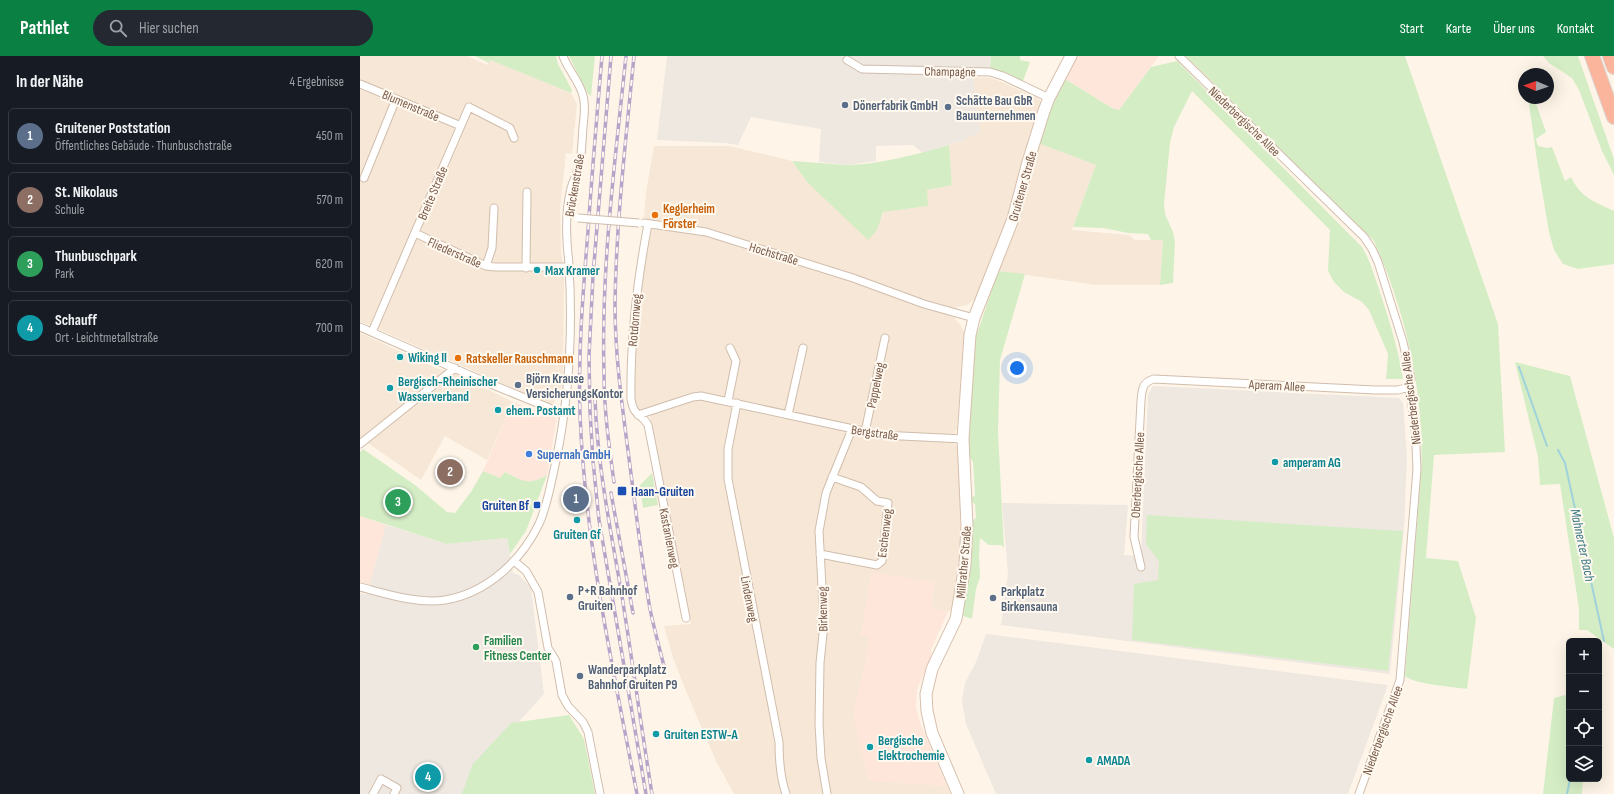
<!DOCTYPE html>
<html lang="de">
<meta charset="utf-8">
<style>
body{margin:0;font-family:"Sofia Sans Condensed",sans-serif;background:#242831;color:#f1f3f6}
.controls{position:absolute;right:12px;bottom:12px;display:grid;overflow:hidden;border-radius:6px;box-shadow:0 4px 16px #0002}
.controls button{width:36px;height:36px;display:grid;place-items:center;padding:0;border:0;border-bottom:1px solid #363941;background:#171b24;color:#f1f3f6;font:20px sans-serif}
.compass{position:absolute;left:1158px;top:12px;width:36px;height:36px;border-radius:50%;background:#171b24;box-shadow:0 4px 16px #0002;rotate:272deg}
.you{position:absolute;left:657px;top:312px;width:14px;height:14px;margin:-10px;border:3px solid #fff;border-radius:50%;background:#1a73e8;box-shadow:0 0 0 6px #1a73e833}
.badge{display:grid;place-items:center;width:26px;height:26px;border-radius:50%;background:#0b8043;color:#fff;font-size:13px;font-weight:700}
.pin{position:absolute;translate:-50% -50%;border:2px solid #fff;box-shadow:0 1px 4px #0006}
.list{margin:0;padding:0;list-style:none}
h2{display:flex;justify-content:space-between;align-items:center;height:52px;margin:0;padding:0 16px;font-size:17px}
h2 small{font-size:13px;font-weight:400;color:#9ea1a6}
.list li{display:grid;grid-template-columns:26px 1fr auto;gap:12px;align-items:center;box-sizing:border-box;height:56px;margin:0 8px 8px;padding:0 8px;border:1px solid #363941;border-radius:6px}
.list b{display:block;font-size:15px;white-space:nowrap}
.list p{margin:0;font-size:13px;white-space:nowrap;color:#9ea1a6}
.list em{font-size:13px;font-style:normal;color:#9ea1a6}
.icon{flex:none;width:22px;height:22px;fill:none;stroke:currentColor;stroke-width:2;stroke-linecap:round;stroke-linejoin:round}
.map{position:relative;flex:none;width:1254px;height:738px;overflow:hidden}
header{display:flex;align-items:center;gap:24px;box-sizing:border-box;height:56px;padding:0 20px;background:#0b8043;color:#fff}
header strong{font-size:19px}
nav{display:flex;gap:22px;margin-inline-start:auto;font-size:14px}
.search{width:280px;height:36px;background:#242831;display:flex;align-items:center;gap:10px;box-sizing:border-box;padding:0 14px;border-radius:22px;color:#9ea1a6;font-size:15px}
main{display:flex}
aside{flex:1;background:#171b24}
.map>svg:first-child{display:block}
.residential{fill:#f6e7d6}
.commercial{fill:#fee6db}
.industrial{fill:#eee8e1}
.green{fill:#d5edc5}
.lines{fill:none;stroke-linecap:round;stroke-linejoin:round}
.stream{stroke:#a0d2db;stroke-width:2}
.minor-casing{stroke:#d1bdac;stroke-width:9}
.secondary-casing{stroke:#d7bfac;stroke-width:13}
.motorway-casing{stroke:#dcd4d0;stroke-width:16}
.minor{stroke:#fff;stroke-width:7}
.secondary{stroke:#fff;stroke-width:11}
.motorway{stroke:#fbb59c;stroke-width:14}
.rail-casing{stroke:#b8a4c9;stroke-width:3.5}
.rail{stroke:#fff9f0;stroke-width:2;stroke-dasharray:6;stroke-linecap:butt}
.minor-bridge-casing{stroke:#d1bdac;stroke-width:9;stroke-linecap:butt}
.minor-bridge{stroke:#fff;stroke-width:7}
.service-dot{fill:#5c6f8a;stroke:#fff9f0;stroke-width:1.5}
.food-dot{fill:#e8710a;stroke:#fff9f0;stroke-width:1.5}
.culture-dot{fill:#0f9aa8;stroke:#fff9f0;stroke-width:1.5}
.shop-dot{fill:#3f7fe0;stroke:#fff9f0;stroke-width:1.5}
.transit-dot{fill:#1a4fb4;stroke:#fff9f0;stroke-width:1.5}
.leisure-dot{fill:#2e9e5b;stroke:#fff9f0;stroke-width:1.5}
.labels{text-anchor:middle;stroke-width:4;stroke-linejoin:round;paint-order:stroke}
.street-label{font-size:13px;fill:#7a5b4a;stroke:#fff9f0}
.service-label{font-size:13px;font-weight:bold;fill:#4e5e75;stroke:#fff9f0;text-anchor:start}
.food-label{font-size:13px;font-weight:bold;fill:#c56008;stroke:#fff9f0;text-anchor:start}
.culture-label{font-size:13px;font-weight:bold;fill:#0d838f;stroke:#fff9f0;text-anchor:start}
.shop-label{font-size:13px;font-weight:bold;fill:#366cbe;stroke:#fff9f0;text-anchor:start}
.transit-label{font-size:13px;font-weight:bold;fill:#164399;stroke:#fff9f0;text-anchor:start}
.leisure-label{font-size:13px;font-weight:bold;fill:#27864d;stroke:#fff9f0;text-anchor:start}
.water-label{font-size:14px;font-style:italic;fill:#3f7b87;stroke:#fff9f0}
</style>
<header>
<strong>Pathlet</strong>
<div class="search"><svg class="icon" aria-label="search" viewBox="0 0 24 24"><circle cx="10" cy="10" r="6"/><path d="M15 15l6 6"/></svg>Hier suchen</div>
<nav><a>Start</a><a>Karte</a><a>Über uns</a><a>Kontakt</a></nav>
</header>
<main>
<aside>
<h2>In der Nähe<small>4 Ergebnisse</small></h2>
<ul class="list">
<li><span class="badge" style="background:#5c6f8a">1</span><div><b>Gruitener Poststation</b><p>Öffentliches Gebäude · Thunbuschstraße</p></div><em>450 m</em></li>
<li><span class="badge" style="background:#8d6e63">2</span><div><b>St. Nikolaus</b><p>Schule</p></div><em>570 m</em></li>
<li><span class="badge" style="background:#2e9e5b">3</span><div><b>Thunbuschpark</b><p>Park</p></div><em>620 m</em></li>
<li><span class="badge" style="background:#0f9aa8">4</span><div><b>Schauff</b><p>Ort · Leichtmetallstraße</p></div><em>700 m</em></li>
</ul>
</aside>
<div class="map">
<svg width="1254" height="738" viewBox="0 0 1254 738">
<rect width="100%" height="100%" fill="#fef5e8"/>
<path class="residential" d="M0,0H107L127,9L130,4L211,37L217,48L212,98L206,97L200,152L201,195L204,219L203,327L194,347L189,348L0,265Z
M613,21L630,22L637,24L679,43L681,46L643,174L615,243L607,249L597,251L595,263L601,270L604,276L597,373L595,376V388L598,390L601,479L599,509L592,553L588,556L571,552L575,526L503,569L501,578L511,581L509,724L587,730L590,738H374L356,705L328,640L313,602L304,570L331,568L288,351L279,354L275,345L274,322L281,230L293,164L284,162L286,136L294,90H369L432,105L447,126L522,162L523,156L567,150L566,134L592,129L589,89L604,84L620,76Z
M678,87L736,109L712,174L769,179L775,184H803L800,229H736L638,215L657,167H660L661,163L658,161Z
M0,277L76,312L94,317L153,346L127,404L85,380L61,424L2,383L0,384Z"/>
<path class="commercial" d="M717,0H799L759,54L752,52L705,23Z
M153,346L197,362L187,419L176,425H163L145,416L140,422L123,415Z
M0,460L26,469L10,529L0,526Z
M511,516L575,526L571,552L588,556L571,594L572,598L557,634L556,651L561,669L587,730L509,725L493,660L510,581L501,579Z"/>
<path class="industrial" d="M307,0H631L630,12H617L613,21L620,76L604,84L563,97L553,89L516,90V105L486,109L459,106L461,73L391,61L378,89L365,87L297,84Z
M793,330L1039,342L1043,347L1047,401L1044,471L1030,618L641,569L648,518L642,447L768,449L764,499L781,500L788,339Z
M26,469L87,488L147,482L153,517L159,519L171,532L184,638L117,712L105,738H0V537L7,539Z
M626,578L1028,629L988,738H636L606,668L602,645L605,627L616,606Z"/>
<path class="green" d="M115,0H196L198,8L212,34L211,37L130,4L129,7Z
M209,0H235L231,40L228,38Z
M631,0H660V4L670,6L663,25L643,16L630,12Z
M826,0H1045L1138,268L1145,396L1074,399L1066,502L1098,505L1116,562L1107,633C1094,631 1053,628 1045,620L1061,418C1065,338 1046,257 1014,185Z
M1183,0H1218L1254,103V119L1242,95L1219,34L1212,22L1189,7Z
M817,5L1002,191C1010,204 1014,219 1019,233C1029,263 1038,292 1043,323H1026L1028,298L1009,254L1002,246L984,236L974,226L968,215L970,174L832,35L814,71L810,87L804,148L805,158L813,176L815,186L813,227L800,229L803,184H791L788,178L768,177L743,172L713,171L736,109L678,87L693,43L705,23L752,52L759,54L791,11Z
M1168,42H1174L1186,76L1176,83L1178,90L1187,92L1192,91L1205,125L1211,121C1220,141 1235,146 1254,155V208L1218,213L1203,208L1194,194L1189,176L1178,111Z
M589,89L592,129L567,134L568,150L523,156L517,174L508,184L447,126L432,105C450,106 468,108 485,109C517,109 558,98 589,89Z
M638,215L665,218L640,304L638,376L644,492L641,489H629L620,482L619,499L620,521L616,533L612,563L603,560L610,511L612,465L616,462L615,448L610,445L611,442L615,439L613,406L609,400V358L615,284Z
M1155,306L1210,320L1254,482V593L1227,574H1219V553L1200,428L1180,429L1178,401Z
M3,393L55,429L87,456L95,457L111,436L123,415L140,422L145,416C163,425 168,430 187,419L166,475L150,498L147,482L87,488L0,460V396Z
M292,417L298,449L283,452L280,429Z
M787,459L1043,475L1028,615L772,584L774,528L798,524L799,505L786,488Z
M1209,638V723H1223L1222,738H1183L1194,642Z
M209,659L224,683L235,738H102L112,709L151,667Z"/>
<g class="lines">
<path class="stream" d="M1159,311L1187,390
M1198,394L1205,407L1244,585
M1207,738L1210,723"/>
<defs>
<path id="minor" d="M819,0L1004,181L1012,193L1018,206L1043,286L1051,323L1049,331L1055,368L1057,413L1040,624L999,738
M487,4L502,13L630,16L643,20L689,42
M0,28L101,70
M4,122L36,43
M284,167L346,176L493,222L564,248L614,262
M288,168C277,226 270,284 271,343C274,362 281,356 288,369L326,562
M55,177L126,210L135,211H209
M126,210L132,192L134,152
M166,212L167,136
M0,271L121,324L204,358
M12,276L109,51L150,72L154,82
M368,345L376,305L370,292
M377,347L368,393V423L419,686C419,704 420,721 426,738
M278,359L333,341L341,340L521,379L603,383
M428,359L443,292
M505,376L525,282
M0,388L95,312
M460,498L517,509L522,505L528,447L517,445L501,431L472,421
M154,505L166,515L178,536L188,592L196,605L202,639L208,650L223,666L228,676L240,738
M781,511L774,481L781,345C782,334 782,326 794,323L1015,334H1038L1049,331
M0,531C27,538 57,548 85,544C127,537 161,505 179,468C188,448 191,426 196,405C209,341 213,276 209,211C209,202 207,193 207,184C206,167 207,148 211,132C214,123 218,115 220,106C222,94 222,83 223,71C224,61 226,50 223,40C220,26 208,14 203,0
M13,738L21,723L37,732L34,738
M467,738L461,702L459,668L460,607L464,568L459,475L466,437L492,373"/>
<path id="secondary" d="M598,738L572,677L567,655L566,638L572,613L596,563L605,509L607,469L603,383L610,279L614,262L653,163L668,106L684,55L689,42L711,0"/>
<path id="motorway" d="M1232,0L1254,61
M1250,0L1254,11"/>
</defs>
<use href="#minor" class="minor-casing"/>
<use href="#secondary" class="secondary-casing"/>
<use href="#motorway" class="motorway-casing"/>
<use href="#minor" class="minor"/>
<use href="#secondary" class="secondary"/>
<use href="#motorway" class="motorway"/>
<defs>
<path id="rail" d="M242,0C237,58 232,117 228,175C223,236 218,297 220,358C225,486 253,613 277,738
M251,0L233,220L229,300L230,355L233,405L239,464L286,738
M274,0C266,83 256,166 255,249C255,306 264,362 271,418C277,463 282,508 290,553C294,572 299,591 304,610
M235,342C237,407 250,471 261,534C272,602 281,670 292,738
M254,426C249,390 244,354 244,317C241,211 255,105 266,0
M251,437L273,557"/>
</defs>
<use href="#rail" class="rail-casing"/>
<use href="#rail" class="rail"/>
<defs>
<path id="minor-bridge" d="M218,162L279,167"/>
</defs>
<use href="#minor-bridge" class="minor-bridge-casing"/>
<use href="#minor-bridge" class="minor-bridge"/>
</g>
<g class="service-dot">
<circle cx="485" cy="49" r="4"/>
<circle cx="588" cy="51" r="4"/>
<circle cx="158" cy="329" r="4"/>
<circle cx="210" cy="541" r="4"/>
<circle cx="633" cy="542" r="4"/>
<circle cx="220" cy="620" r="4"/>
</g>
<g class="food-dot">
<circle cx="295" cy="159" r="4"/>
<circle cx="98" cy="302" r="4"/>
</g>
<g class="culture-dot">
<circle cx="177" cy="214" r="4"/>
<circle cx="40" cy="301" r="4"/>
<circle cx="30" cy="332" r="4"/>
<circle cx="138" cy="354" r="4"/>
<circle cx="915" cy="406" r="4"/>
<circle cx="217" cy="464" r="4"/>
<circle cx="296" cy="678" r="4"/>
<circle cx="510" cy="691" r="4"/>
<circle cx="729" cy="704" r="4"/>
</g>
<circle class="shop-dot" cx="169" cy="398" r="4"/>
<g class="transit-dot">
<rect x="257" y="430" width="10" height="10" rx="2"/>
<rect x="173" y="445" width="8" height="8" rx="2"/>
</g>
<circle class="leisure-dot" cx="116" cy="591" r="4"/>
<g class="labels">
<g class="street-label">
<text transform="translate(590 15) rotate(1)" y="5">Champagne</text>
<text transform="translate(51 49) rotate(23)" y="5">Blumenstraße</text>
<text transform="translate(885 65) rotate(44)" y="5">Niederbergische Allee</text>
<text transform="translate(214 129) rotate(-80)" y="5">Brückenstraße</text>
<text transform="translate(662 130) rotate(-74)" y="5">Gruitener Straße</text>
<text transform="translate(72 137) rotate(-67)" y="5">Breite Straße</text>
<text transform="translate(95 196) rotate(24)" y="5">Fliederstraße</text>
<text transform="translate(414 197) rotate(17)" y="5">Hochstraße</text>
<text transform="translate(274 264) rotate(-85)" y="5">Rotdornweg</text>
<text transform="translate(515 329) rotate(-78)" y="5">Pappelweg</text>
<text transform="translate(917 329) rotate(3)" y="5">Aperam Allee</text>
<text transform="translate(1050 342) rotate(-97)" y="5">Niederbergische Allee</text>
<text transform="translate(515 376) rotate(8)" y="5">Bergstraße</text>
<text transform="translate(777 419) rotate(-87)" y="5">Oberbergische Allee</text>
<text transform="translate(524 477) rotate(-83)" y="5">Eschenweg</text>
<text transform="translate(310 482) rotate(79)" y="5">Kastanienweg</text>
<text transform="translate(603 506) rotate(-85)" y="5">Millrather Straße</text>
<text transform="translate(390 543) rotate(79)" y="5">Lindenweg</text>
<text transform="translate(462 553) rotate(-91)" y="5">Birkenweg</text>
<text transform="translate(1022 674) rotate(-70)" y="5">Niederbergische Allee</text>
</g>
<g class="service-label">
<text x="596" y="49">Schätte Bau GbR<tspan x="596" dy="15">Bauunternehmen</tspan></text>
<text x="493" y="54">Dönerfabrik GmbH</text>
<text x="166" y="327">Björn Krause<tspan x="166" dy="15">VersicherungsKontor</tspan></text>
<text x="218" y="539">P+R Bahnhof<tspan x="218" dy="15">Gruiten</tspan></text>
<text x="641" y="540">Parkplatz<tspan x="641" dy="15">Birkensauna</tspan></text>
<text x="228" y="618">Wanderparkplatz<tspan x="228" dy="15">Bahnhof Gruiten P9</tspan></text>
</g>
<g class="food-label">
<text x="303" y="157">Keglerheim<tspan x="303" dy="15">Förster</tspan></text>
<text x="106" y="307">Ratskeller Rauschmann</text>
</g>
<g class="culture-label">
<text x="185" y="219">Max Kramer</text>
<text x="48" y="306">Wiking II</text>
<text x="38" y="330">Bergisch-Rheinischer<tspan x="38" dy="15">Wasserverband</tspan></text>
<text x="146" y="359">ehem. Postamt</text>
<text x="923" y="411">amperam AG</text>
<text x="217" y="483" text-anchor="middle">Gruiten Gf</text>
<text x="304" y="683">Gruiten ESTW-A</text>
<text x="518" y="689">Bergische<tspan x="518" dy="15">Elektrochemie</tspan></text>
<text x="737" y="709">AMADA</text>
</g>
<g class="shop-label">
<text x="177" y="403">Supernah GmbH</text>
</g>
<g class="transit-label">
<text x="271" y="440">Haan-Gruiten</text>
<text x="169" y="454" text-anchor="end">Gruiten Bf</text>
</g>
<g class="leisure-label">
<text x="124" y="589">Familien<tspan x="124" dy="15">Fitness Center</tspan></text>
</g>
<g class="water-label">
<text transform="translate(1223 489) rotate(78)" y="5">Mahnerter Bach</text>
</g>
</g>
</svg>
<div class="controls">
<button>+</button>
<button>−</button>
<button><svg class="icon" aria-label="locate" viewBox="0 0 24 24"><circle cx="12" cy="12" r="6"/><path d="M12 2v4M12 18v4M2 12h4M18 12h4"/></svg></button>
<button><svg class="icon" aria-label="layers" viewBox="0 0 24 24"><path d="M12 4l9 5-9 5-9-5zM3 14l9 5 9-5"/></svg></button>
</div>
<svg class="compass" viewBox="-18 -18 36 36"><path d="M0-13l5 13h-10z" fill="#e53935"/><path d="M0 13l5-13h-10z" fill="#9ea1a6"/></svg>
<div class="you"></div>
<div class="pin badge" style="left:216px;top:443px;background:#5c6f8a">1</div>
<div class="pin badge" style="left:90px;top:416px;background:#8d6e63">2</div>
<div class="pin badge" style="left:38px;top:446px;background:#2e9e5b">3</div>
<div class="pin badge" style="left:68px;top:721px;background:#0f9aa8">4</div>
</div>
</main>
